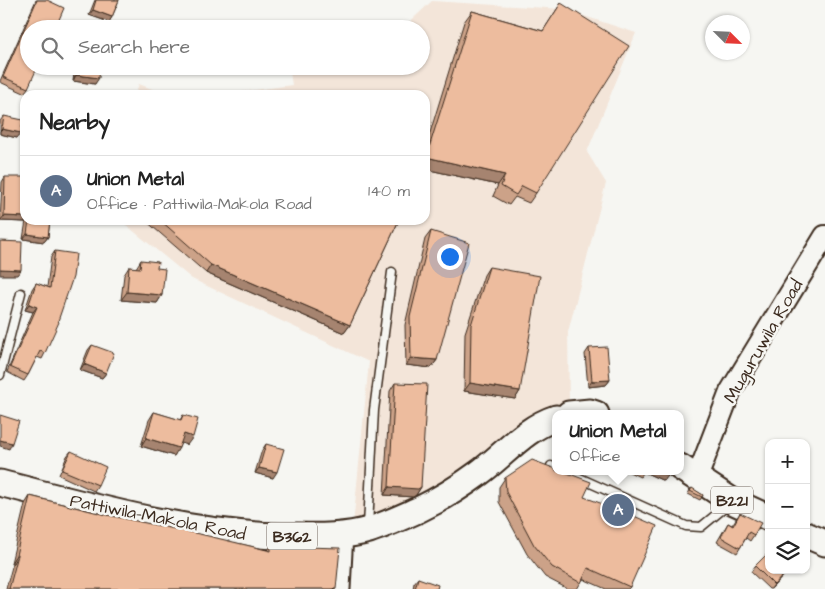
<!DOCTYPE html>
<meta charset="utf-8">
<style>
body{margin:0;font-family:"Architects Daughter",sans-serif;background:#f6f6f6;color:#222}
.controls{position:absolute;right:15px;bottom:15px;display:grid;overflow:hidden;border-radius:10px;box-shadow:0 1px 4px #0004}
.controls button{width:45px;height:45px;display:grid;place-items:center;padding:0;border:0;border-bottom:1px solid #e0e0e0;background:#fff;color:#222;font:25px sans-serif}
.compass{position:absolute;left:705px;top:15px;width:45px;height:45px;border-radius:50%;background:#fff;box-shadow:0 1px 4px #0004;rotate:114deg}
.you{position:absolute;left:449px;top:256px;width:18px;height:18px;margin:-12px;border:4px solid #fff;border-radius:50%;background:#1a73e8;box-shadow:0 0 0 8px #1a73e833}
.badge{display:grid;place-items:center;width:32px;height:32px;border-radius:50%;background:#d93025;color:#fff;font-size:16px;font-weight:700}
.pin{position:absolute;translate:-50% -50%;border:2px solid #fff;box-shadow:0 1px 5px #0006}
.popup{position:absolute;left:552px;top:410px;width:132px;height:65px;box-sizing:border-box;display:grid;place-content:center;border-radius:10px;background:#fff;filter:drop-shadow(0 1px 4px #0005);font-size:16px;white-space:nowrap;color:#767676}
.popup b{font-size:19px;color:#222}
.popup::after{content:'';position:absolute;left:50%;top:100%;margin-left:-10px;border:10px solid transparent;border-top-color:#fff}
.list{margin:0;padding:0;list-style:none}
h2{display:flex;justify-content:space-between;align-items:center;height:65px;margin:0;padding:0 20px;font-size:21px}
h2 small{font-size:16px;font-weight:400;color:#767676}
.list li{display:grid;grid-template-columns:32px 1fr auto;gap:15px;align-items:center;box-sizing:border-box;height:70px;padding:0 20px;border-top:1px solid #e0e0e0}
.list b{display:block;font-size:19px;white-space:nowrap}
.list p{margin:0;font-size:16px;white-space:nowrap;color:#767676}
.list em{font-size:16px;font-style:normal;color:#767676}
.icon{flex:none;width:28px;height:28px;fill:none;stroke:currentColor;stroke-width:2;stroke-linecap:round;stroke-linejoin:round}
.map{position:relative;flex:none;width:825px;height:589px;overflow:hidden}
.search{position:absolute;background:#fff;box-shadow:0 1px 4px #0004;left:20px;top:20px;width:410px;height:55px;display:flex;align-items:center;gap:12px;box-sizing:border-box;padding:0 18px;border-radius:28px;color:#767676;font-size:19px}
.panel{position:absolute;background:#fff;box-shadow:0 1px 4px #0004;left:20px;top:90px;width:410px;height:135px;border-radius:15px}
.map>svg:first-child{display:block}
.built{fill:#f3e5d9}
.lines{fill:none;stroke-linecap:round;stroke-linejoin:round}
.service-casing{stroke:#3b2a1e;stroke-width:11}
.minor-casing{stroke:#3b2a1e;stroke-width:19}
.tertiary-casing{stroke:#3b2a1e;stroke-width:24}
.primary-casing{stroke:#3b2a1e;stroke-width:29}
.service{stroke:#f6f6f2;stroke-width:8}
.minor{stroke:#f6f6f2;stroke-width:15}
.tertiary{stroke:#f6f6f2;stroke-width:20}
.primary{stroke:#f6f6f2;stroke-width:25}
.wall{fill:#cca288;stroke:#3b2a1e}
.shaded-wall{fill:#a6846f;stroke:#3b2a1e}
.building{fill:#edbc9e;stroke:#3b2a1e}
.labels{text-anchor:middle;stroke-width:5;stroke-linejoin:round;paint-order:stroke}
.shield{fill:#f6f6f2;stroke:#73675e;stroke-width:1}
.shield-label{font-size:16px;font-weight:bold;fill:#3b2a1e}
.street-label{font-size:18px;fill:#3b2a1e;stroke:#f6f6f2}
</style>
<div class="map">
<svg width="825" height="589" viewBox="0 0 825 589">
<rect width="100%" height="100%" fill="#f6f6f2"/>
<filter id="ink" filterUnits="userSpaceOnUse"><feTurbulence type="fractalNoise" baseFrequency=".02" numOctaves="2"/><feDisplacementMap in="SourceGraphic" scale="10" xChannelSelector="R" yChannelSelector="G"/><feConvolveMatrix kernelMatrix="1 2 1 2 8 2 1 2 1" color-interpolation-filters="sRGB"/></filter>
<g filter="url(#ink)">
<path class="built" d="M432,1L563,9L636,33L587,152L606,183L568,332L569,402L440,487L353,525L369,362L192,279L120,220H425V95H219L292,85L289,66H421V29H402Z
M139,84L167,95H135Z"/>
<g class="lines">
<defs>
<path id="service" d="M0,375L21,293
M551,466L556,468
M564,471L686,526L701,527L729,504
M368,526L374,410L392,272"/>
<path id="minor" d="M342,589L345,533"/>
<path id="tertiary" d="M697,478L730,392L825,236"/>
<path id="primary" d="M569,414L590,412L596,414
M680,467L732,501L769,518
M0,483C92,506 186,534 282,536C310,536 342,538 369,530C385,525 402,517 418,510C439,500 460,487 479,473C504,455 525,428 556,418
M806,535L825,543"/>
</defs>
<use href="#service" class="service-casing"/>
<use href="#minor" class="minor-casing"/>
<use href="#tertiary" class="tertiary-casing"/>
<use href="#primary" class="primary-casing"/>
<use href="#service" class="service"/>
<use href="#minor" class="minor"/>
<use href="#tertiary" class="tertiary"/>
<use href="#primary" class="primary"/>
</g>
<path class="wall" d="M36,0H47L28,88L24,93L0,82V81Z
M95,0H119L112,17L109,22L89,15Z
M561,3L536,193L529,203L515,197L509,205L493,196L498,185L425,169V149L464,22L472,11L543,31Z
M75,66H100L95,84L73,81Z
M4,116L17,138L0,134V121Z
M5,177L25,220H50L48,237L44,242L23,239L26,221L25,222L0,221L2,182Z
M145,220H399L350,325L344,333L206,273Z
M431,231L437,360L431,368L406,365L405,325L425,239Z
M55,251L45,353L42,359L37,357L28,375L24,381L7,372L33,312L25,310L32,289L36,283L47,287L51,257Z
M141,260L157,268L162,295L157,303L121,300L124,275L129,267L136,268Z
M489,267L520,391L515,399L464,391L465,333L484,275Z
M92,345L106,373L102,378L80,370L88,350Z
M589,348L610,380L606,385L588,387L585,354Z
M395,383L421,487L416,495L413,497L384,495L390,391Z
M154,412L180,420L183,415L187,445L181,443L174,456L141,446L149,420Z
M266,444L273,478L255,473L262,450Z
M71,451L98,485L94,491L59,475L67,456Z
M627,471H670L664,481L644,472L640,477Z
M505,478L584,497L630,587L628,589H606L583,579L577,589H568L545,577L527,554L499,502V487Z
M691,488L703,495L700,500L688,494Z
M30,496L107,515L268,550L271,546L336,589H6L13,563H11L25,504Z
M740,513L754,535L750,541L746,538L737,553L717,542L728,523L732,525Z
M755,566L769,570H789L771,589H769L751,572Z
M418,578L437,589H413L414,583Z"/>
<path class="shaded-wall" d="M93,10L112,17L109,22L89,15Z
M76,75L99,78L95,84L73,81Z
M2,129L21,133L17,138L0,134V131Z
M426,157L505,175L498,185L425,169V159Z
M4,216L25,217V220H26L25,222L0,221Z
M27,234L48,237L44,242L23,239Z
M211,265L350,325L344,333L206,273Z
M0,269L21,270L17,275H0Z
M127,292L162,295L157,303L121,300Z
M29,304L37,307L33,312L25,310Z
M411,358L437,360L431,368L406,365Z
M84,364L106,373L102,378L80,370Z
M610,380L606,385L588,387L592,381Z
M470,383L520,391L515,399L464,391Z
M184,434L193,437L187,445L178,442Z
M146,438L179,448L174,456L141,446Z
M0,440L12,443L9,449L0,446Z
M259,468L277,472L273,478L255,473Z
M643,471H658L668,476L664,481L644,472Z
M389,487H421L416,495L413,497L384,495Z
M16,555H18L13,563H11Z
M788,570H789L771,589L774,585Z"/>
<path class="building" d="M37,0H47L64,8L55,29H29V66H38L28,88L3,77Z
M96,0H119L112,17L93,10Z
M561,3L629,46L536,193L522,186L516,195L501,186L505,175L426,157L472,11L543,31Z
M78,66H100L99,78L76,75Z
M4,116L23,120L21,133L2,129Z
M5,177H25V217L4,216Z
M29,220H50L48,237L27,234Z
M160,220H399L350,325L211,265Z
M431,231L469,243L437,360L411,358L410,317Z
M0,241L22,242L21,270L0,269Z
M55,251L76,254L73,277L58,321L59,322L45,353L40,351L28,375L10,367L37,307L29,304L36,283L50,288Z
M141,260L158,262L157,268L165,269L162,295L127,292L129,267L140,268Z
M489,267L540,276L520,391L470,383L471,325Z
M92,345L114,353L106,373L84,364Z
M607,347L610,380L592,381L589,348Z
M395,383L427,384L421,487L418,489L389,487Z
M154,412L181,420L183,415L198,419L193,437L184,434L179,448L146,438Z
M0,415L19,421L12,443L0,440Z
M266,444L284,449L277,472L259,468Z
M71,451L106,467L98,485L62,470Z
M532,460L556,469V471H562L591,482L584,497L627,513L657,526L630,587L588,568L581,583L552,567L534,545L506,492L505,478Z
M658,471H670L668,476Z
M692,488L703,495L702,497L690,491Z
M30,496L107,515L204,535L271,551V546L340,548L336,589H9L18,555H16Z
M740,513L761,523L754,535L749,532L740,548L721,537L728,523L733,526Z
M769,552V570H788L774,585L755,566Z
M418,578L438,585L437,589H415Z"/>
</g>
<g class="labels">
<g class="shield">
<rect x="711" y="486.5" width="42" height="27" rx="4"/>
<rect x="267" y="522.5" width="50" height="27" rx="4"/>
</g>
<g class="shield-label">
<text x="732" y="506">B221</text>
<text x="292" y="542">B362</text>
</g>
<g class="street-label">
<text transform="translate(763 341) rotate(-60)" y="6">Muguruwila Road</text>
<text transform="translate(158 517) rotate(11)" y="6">Pattiwila-Makola Road</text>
</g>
</g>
</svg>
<div class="controls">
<button>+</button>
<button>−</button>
<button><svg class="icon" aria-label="layers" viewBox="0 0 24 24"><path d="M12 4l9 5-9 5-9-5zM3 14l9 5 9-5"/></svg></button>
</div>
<svg class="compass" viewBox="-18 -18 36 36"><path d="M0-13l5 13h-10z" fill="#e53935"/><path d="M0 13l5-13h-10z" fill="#767676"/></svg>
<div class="you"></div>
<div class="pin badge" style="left:618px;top:510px;background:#5c6f8a">A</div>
<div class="popup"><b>Union Metal</b>Office</div>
<div class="search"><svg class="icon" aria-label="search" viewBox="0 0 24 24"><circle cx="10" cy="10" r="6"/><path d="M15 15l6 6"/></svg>Search here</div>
<section class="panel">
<h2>Nearby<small></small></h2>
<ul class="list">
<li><span class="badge" style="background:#5c6f8a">A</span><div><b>Union Metal</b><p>Office · Pattiwila-Makola Road</p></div><em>140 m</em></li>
</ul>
</section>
</div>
